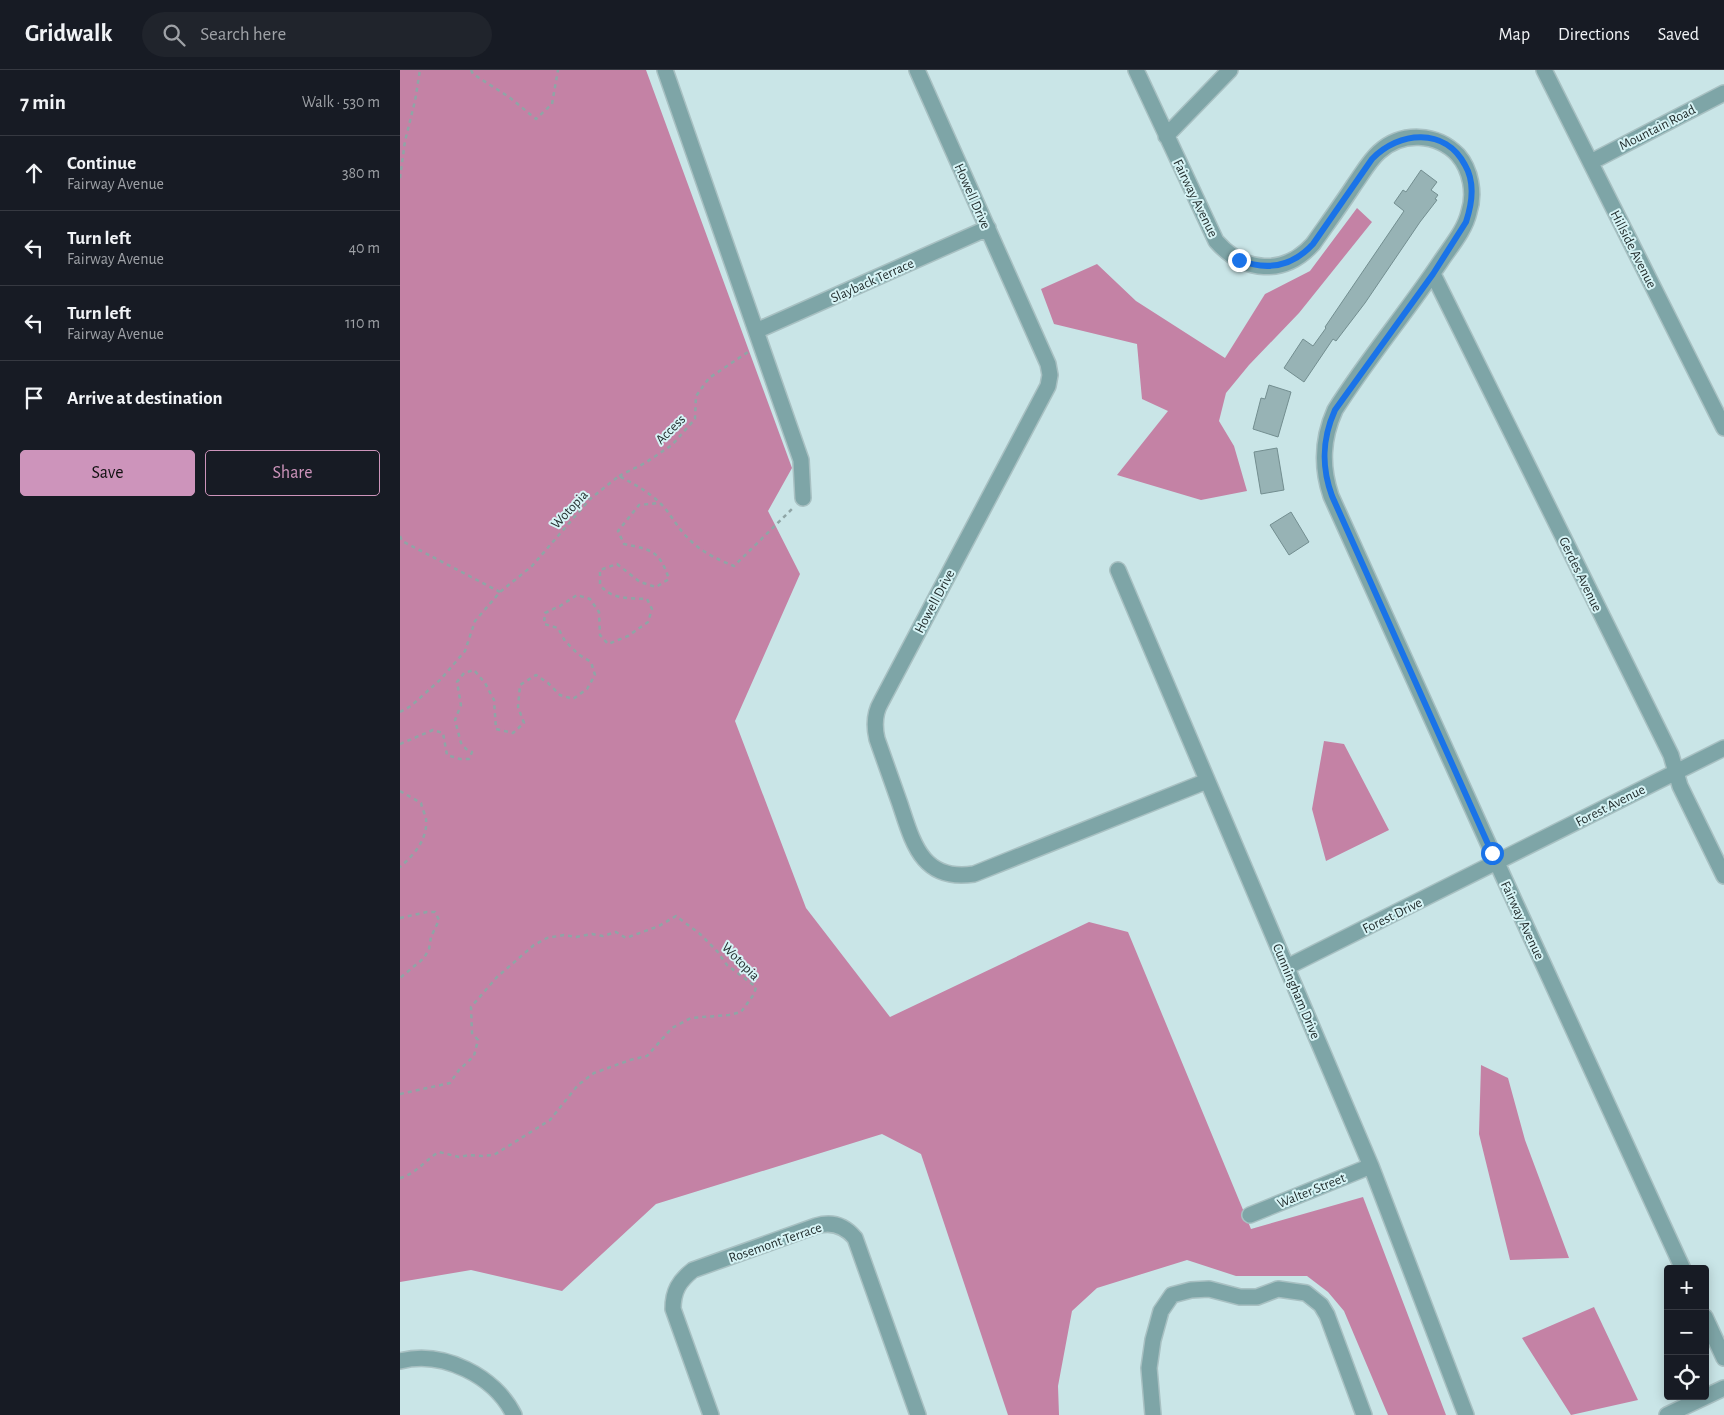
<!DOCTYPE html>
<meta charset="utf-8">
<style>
body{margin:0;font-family:"Alegreya Sans",sans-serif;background:#20242c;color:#f1f3f6}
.controls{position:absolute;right:15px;bottom:15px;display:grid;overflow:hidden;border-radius:5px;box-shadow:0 2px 12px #0003}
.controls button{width:45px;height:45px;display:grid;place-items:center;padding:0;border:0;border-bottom:1px solid #363941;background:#171b24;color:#f1f3f6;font:25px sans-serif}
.stop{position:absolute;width:15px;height:15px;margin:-11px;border:4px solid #1a73e8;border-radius:50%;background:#fff}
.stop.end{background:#1a73e8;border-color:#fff;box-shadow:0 1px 5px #0008}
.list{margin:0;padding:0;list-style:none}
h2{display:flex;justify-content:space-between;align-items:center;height:65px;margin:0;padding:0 20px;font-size:21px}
h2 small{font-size:16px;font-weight:400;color:#9ea1a6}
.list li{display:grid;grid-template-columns:32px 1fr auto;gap:15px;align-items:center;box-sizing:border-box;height:75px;padding:0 20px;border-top:1px solid #363941}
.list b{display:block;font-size:19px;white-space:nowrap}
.list p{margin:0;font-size:16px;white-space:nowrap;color:#9ea1a6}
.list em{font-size:16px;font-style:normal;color:#9ea1a6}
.actions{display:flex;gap:10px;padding:15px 20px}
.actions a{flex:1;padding:11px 0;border:1px solid #cd94bb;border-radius:5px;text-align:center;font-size:18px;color:#cd94bb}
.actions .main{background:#cd94bb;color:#111}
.icon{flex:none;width:28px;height:28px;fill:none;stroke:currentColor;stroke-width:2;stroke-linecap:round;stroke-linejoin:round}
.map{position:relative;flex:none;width:1324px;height:1345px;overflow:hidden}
header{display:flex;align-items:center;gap:30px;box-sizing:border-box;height:70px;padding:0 25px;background:#171b24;border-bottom:1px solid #363941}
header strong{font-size:24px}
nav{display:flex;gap:28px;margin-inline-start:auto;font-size:18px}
.search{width:350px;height:45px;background:#20242c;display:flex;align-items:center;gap:12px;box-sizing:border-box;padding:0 18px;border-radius:28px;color:#9ea1a6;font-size:19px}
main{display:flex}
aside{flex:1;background:#171b24}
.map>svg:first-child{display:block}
.forest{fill:#c482a5}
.building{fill:#97b3b5;stroke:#738e90}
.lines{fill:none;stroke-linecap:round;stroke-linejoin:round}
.minor-casing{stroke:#a8c0c2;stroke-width:18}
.path{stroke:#8fa5a6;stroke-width:2.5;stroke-dasharray:4 4;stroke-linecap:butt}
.minor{stroke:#7ea5a7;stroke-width:15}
.route{stroke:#1a73e8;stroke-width:6}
.labels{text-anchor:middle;stroke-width:4;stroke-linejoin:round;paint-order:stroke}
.street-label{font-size:14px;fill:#222d2d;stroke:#d6f3f5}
</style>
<header>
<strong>Gridwalk</strong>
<div class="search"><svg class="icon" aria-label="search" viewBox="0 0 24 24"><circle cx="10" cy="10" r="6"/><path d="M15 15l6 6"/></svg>Search here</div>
<nav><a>Map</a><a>Directions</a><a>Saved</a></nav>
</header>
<main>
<aside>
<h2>7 min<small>Walk · 530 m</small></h2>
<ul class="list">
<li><svg class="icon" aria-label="ahead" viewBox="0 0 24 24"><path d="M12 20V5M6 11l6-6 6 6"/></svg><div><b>Continue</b><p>Fairway Avenue</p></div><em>380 m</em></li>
<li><svg class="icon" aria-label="left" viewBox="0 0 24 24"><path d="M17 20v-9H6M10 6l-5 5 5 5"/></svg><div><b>Turn left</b><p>Fairway Avenue</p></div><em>40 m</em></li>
<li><svg class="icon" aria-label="left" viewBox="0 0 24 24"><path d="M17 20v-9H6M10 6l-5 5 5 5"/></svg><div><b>Turn left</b><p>Fairway Avenue</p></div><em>110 m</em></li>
<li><svg class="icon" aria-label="arrive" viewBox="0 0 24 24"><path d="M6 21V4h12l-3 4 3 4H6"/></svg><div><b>Arrive at destination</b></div></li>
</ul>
<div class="actions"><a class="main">Save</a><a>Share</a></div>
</aside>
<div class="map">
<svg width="1324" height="1345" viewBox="0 0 1324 1345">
<rect width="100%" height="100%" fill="#c9e5e7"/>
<path class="forest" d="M0,0H246L392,398L368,441L400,504L335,651L406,838L490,947L689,852L728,862L851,1159L963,1127L1046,1345H988L944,1241L928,1222L907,1206H836L787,1190L697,1218L672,1241L658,1316L659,1345H608L521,1084L482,1064L256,1134L162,1221L71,1200L0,1212Z
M957,138L972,152L899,243L849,295L826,323L819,351L834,376L847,421L801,430L717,405L768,341L742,329L737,274L654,254L641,219L697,194L736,231L825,288L865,224L910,201Z
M924,671L944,674L989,760L926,791L912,739Z
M1081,995L1108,1008L1125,1070L1169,1188L1110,1190L1079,1064Z
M1194,1237L1238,1330L1171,1345L1122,1268Z"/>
<path class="building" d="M1021,100L1037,112L1031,120L1038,125L1035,129L1037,130L1020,152L965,233L936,271L933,269L904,312L884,298L903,269L913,276L926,258L925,257L1004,141L994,133L1003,120L1006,122Z
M869,315L891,322L878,367L853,359L861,328L865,329Z
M877,378L884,420L861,424L854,382Z
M891,442L909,472L889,485L870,455Z"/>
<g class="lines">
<defs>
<path id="minor" d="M265,0L401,390L403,428
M517,0L648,294L650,305L648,316L481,632C474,644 474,656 477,669C485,691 492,712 500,734C513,773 522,812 574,804L807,711
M736,0L816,171C844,203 884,206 913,174C927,154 941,135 954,115C962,104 969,91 979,82C1002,61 1037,63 1058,85C1071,100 1075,124 1069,142C1065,160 1051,176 1041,191C1007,242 968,288 935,340C922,369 921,396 931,426L1097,793L1283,1199
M1144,0L1324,358
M766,66L830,0
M1191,92L1324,23
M1033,204L1271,685L1280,716L1324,806
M356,261L588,158
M718,500L971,1096L1066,1345
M887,897L1324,678
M850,1145L971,1096
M1305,1247L1324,1288
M0,1291C43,1280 95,1306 114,1345
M311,1345L273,1239C273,1221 279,1211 293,1200L416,1156C432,1151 445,1156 455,1168L518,1345
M753,1345L749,1298L753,1270L761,1241L772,1225L791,1220L809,1219L840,1227H857L878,1219L906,1223L921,1235L927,1245L964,1345
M1267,1345L1324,1318"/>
</defs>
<use href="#minor" class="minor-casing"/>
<path class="path" d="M71,0L73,4L109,27L136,49L152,34L158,0
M0,108L5,71L15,31L20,0
M219,406L245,393L272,375L295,349L296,326L309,308L348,282
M0,466L2,471L100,522
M0,642L11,636L41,609L65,581L75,551L100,522L132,496L190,429L219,406C234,414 249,422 261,434C270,443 276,455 285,465C298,480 316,489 334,496L393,438
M0,674L33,660L43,663L47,685L60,689H69L72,682L66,679L61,673L55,650L61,635L57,612L64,603L74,600L85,613L94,630L96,659L113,663L124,653L118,637L120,615L136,605L148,613L160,625L173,629L187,619L195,605L191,592L178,584L165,571L158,558L144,554L145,543L160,536L177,525L190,529L199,542L200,565L208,574L228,566L248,552L252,539L247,529C229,528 212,530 200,515V500L217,494L240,512L256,517L269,509C259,480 252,480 224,474L218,461L239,435L260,433
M0,721L21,733C22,738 25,744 26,749C28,769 14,785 0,797
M0,848L27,842H35L39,850L31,867L29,879L24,888L0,908
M0,1024L50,1013L59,1000L74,986L78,970L72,963L71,937L97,907L134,875L147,868L164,865L176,867L192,864L203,866L216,862L226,868L259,856L276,846L300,864L317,881L327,895L356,917L354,924L341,942L329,945L291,948L272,958L247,986L230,990L194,1003L178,1015L150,1050L94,1085L82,1086L69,1085L59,1087L39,1082C25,1090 16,1104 0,1108"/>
<use href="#minor" class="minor"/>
</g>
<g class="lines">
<path class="route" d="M839,190C867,201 892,197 913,174L972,89C999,61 1045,57 1065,95C1075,112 1072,134 1066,152L1033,204L935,340C922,369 921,396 932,426L1092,783"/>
</g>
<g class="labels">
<g class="street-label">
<text transform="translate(1257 57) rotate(-27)" y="5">Mountain Road</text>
<text transform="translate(573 126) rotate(66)" y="5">Howell Drive</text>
<text transform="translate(796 128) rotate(64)" y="5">Fairway Avenue</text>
<text transform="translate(1234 179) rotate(63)" y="5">Hillside Avenue</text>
<text transform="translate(472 210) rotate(-24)" y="5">Slayback Terrace</text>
<text transform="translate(270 359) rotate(-45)" y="5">Access</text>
<text transform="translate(169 439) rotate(-47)" y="5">Wotopia</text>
<text transform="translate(1181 504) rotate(64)" y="5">Gerdes Avenue</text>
<text transform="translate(534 531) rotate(-62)" y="5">Howell Drive</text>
<text transform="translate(1210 735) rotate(-27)" y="5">Forest Avenue</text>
<text transform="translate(992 845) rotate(-26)" y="5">Forest Drive</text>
<text transform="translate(1123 850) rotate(65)" y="5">Fairway Avenue</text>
<text transform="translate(341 891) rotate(45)" y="5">Wotopia</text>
<text transform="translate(897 921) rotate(67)" y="5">Cunningham Drive</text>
<text transform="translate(911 1120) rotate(-22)" y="5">Walter Street</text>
<text transform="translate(375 1172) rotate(-19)" y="5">Rosemont Terrace</text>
</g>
</g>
</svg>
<div class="controls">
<button>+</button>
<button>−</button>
<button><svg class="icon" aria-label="locate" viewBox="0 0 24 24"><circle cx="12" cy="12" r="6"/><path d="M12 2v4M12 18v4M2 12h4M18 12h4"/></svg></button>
</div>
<div class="stop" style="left:1092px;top:783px"></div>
<div class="stop end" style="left:839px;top:190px"></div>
</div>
</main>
